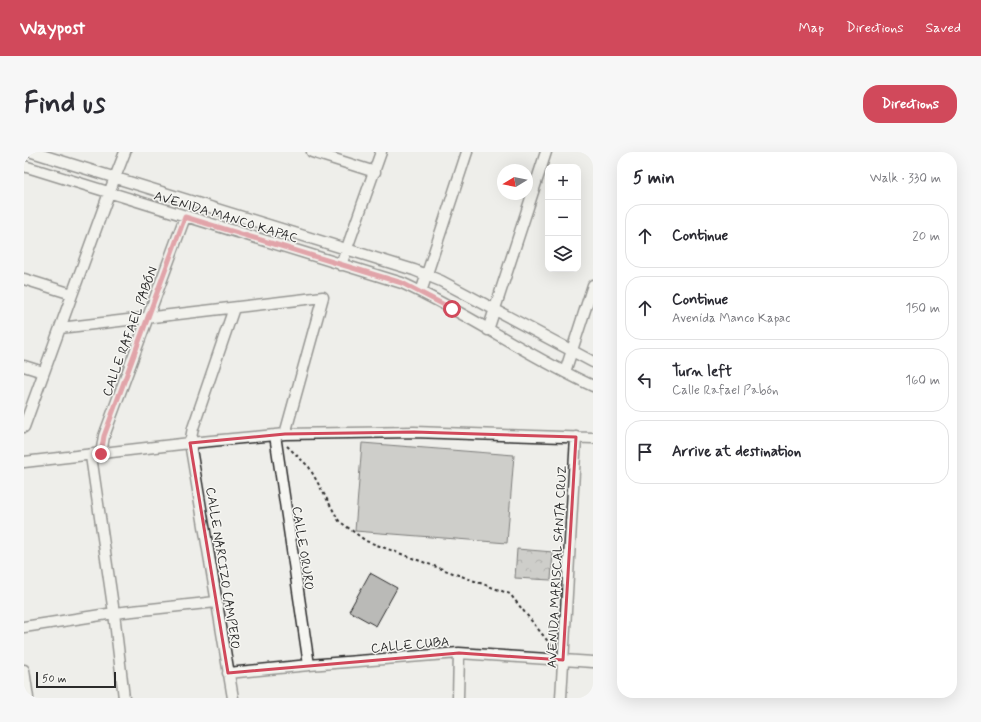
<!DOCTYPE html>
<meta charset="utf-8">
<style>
body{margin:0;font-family:Mynerve,sans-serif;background:#f7f7f7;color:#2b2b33}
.controls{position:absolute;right:12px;top:12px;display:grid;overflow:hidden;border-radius:8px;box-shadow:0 4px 16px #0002}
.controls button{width:36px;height:36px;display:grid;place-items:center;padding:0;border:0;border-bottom:1px solid #e1e1e2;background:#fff;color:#2b2b33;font:20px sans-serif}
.compass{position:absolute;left:473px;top:12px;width:36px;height:36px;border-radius:50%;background:#fff;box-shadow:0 4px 16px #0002;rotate:260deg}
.scale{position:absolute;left:12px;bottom:10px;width:80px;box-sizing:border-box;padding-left:4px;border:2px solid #2b2b2b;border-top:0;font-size:11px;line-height:14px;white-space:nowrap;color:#2b2b2b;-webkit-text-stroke:3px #f6f6f2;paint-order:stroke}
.stop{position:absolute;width:12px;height:12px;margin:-9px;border:3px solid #d1495b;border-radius:50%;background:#fff}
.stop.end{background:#d1495b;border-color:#fff;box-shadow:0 1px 4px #0008}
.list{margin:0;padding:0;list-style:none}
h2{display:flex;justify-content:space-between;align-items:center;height:52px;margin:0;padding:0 16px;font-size:17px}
h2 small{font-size:13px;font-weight:400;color:#7c7c81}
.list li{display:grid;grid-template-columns:26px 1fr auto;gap:12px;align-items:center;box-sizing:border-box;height:64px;margin:0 8px 8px;padding:0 8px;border:1px solid #e1e1e2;border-radius:16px}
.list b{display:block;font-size:15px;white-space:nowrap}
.list p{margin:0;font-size:13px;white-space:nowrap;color:#7c7c81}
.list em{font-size:13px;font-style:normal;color:#7c7c81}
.icon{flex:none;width:22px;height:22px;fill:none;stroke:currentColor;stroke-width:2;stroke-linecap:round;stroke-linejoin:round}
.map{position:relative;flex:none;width:569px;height:546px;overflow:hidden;border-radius:16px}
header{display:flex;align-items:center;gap:24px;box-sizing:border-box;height:56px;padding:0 20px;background:#d1495b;color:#fff}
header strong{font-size:19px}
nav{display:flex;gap:22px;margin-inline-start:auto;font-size:14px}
.intro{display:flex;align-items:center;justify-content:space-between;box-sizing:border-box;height:96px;padding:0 24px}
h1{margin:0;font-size:28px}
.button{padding:10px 18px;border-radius:16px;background:#d1495b;color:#fff;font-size:14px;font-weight:700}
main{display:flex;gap:24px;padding:0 24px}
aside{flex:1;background:#fff;border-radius:16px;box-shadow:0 4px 16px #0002}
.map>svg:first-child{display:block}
.forest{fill:url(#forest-crowns);stroke:#7c7c7a}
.pitch{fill:#cececa;stroke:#7c7c7a}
.building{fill:#babab7;stroke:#2b2b2b}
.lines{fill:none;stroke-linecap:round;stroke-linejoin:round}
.minor-casing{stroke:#2b2b2b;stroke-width:13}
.path{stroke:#2b2b2b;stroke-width:2;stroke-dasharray:3 3;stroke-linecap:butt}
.minor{stroke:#f6f6f2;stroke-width:10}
.route{stroke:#d1495b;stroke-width:5}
.marked{fill:none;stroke:#d1495b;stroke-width:3;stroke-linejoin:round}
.labels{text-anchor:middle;stroke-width:3;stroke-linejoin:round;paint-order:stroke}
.street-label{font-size:13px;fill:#2b2b2b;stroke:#f6f6f2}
</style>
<header>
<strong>Waypost</strong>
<nav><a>Map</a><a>Directions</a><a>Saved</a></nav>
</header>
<div class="intro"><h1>Find us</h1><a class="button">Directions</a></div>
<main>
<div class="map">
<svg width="569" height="546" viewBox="0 0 569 546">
<defs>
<pattern id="forest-crowns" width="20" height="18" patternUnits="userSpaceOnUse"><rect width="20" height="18" fill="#cececa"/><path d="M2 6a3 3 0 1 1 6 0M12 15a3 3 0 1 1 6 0" fill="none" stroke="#b1b1ae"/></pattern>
</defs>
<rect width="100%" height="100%" fill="#eeeeea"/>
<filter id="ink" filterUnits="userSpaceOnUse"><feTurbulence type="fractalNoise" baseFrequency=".025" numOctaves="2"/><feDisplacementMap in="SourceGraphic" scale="8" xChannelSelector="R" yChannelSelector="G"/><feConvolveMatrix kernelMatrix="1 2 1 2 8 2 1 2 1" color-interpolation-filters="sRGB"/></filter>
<g filter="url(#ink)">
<path class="forest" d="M493,397L529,400L527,428L491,426Z"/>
<path class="pitch" d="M338,291L490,303L483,391L331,379Z"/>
<path class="building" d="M346,421L373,436L352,474L325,459Z"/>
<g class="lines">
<defs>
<path id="minor" d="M8,0L390,118L417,129L569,210
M288,0L351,20
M0,14L378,131C444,161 503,204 569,234
M317,113L357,0
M0,127L48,142
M397,140L443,0
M36,176L299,145L261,282
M464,178L522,0
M0,214L19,220
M541,220L569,133
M0,275L85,41L101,0
M251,283L285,513
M77,302L80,284L161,65
M67,304L90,461L100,546
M0,310L166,291L261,282L390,280L569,286
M0,475L90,461L192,450
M0,518L4,546
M204,521L285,513L435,501L569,510
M209,546L166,291L169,276L210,156
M434,546L435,501
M537,546L552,285"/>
</defs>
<use href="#minor" class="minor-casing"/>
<path class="path" d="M263,294L285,315L315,369L342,389L486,442L530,497"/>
<use href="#minor" class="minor"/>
</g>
</g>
<g class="lines" filter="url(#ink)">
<path class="route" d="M77,302L80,284L161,65L378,131L428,157"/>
</g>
<path d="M0 0H569V546H0ZM390,280L552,285L539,508L435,501L204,521L166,291L261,282Z" fill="#eeeeea" fill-opacity=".55" fill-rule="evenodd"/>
<path class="marked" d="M390,280L552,285L539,508L435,501L204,521L166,291L261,282Z"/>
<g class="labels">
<g class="street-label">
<text transform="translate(202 64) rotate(17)" y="5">AVENIDA MANCO KAPAC</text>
<text transform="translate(105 179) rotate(-70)" y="5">CALLE RAFAEL PABÓN</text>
<text transform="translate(280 396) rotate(81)" y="5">CALLE ORURO</text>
<text transform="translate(532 415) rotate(-87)" y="5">AVENIDA MARISCAL SANTA CRUZ</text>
<text transform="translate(200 416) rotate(81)" y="5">CALLE NARCIZO CAMPERO</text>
<text transform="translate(386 492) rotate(-5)" y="5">CALLE CUBA</text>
</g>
</g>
</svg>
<div class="controls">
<button>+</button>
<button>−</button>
<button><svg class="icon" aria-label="layers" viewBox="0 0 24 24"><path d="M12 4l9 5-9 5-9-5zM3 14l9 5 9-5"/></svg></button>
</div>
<svg class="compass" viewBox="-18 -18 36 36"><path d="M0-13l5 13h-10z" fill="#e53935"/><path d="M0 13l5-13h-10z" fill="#7c7c81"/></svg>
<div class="scale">50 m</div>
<div class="stop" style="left:428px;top:157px"></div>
<div class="stop end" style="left:77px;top:302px"></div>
</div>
<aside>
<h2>5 min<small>Walk · 330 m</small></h2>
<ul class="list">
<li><svg class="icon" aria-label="ahead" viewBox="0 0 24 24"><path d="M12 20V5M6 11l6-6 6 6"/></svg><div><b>Continue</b></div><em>20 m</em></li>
<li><svg class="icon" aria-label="ahead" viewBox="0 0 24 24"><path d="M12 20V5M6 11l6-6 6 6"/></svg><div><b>Continue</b><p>Avenida Manco Kapac</p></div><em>150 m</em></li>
<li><svg class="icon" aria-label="left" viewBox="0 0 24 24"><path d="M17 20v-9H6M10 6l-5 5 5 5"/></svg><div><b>Turn left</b><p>Calle Rafael Pabón</p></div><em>160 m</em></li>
<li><svg class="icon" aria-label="arrive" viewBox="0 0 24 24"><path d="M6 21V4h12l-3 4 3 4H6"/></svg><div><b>Arrive at destination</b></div></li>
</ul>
</aside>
</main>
